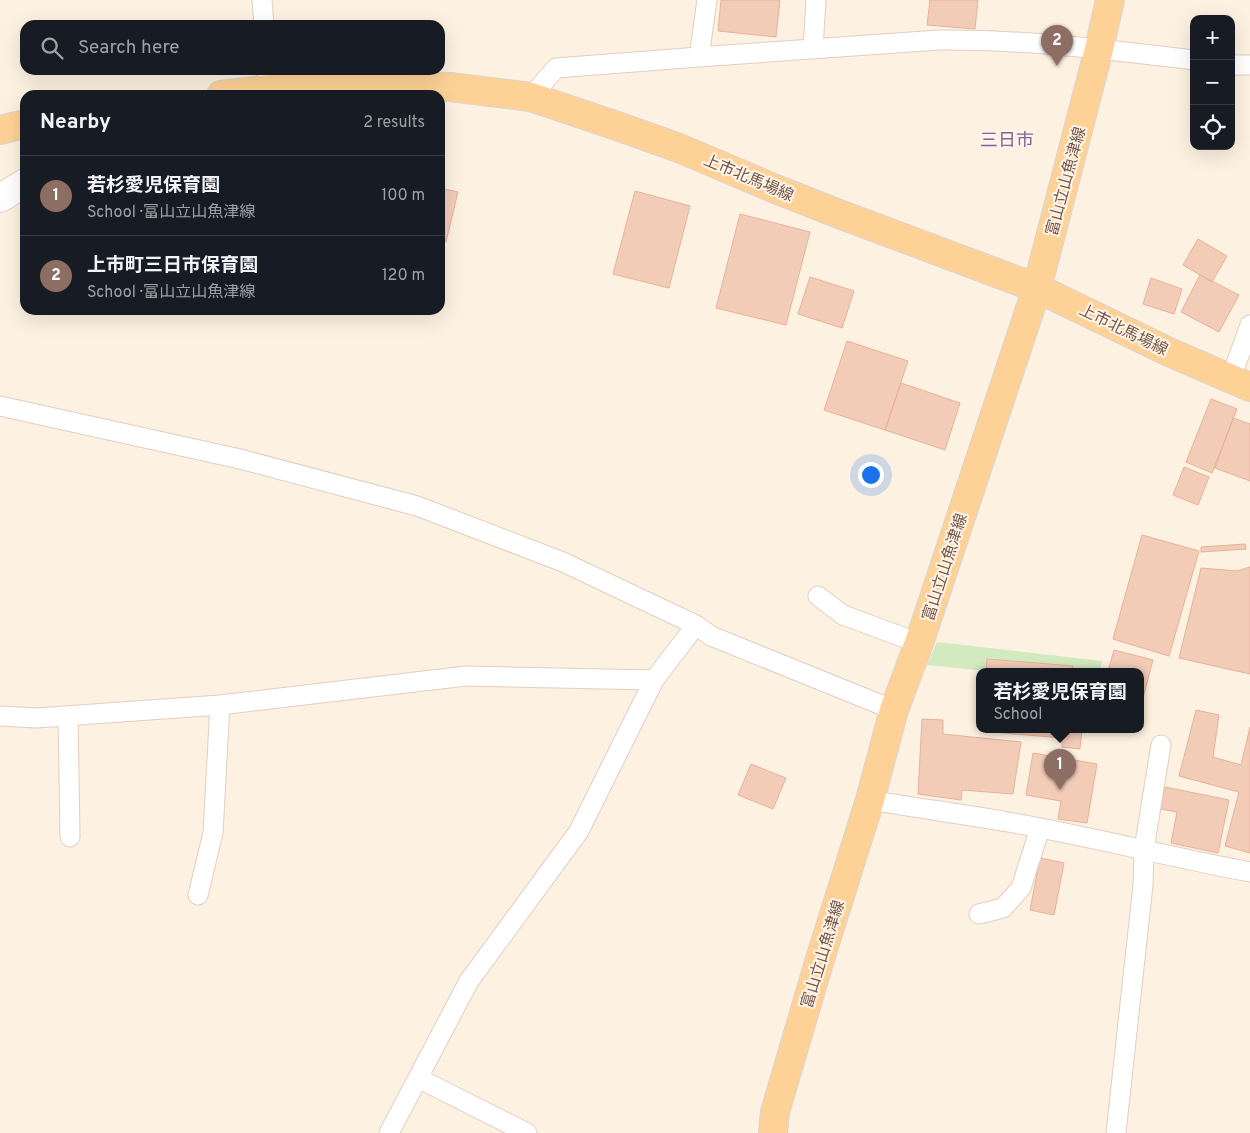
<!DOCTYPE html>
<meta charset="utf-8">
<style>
body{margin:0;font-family:Overpass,"Noto Sans JP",sans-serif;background:#20242c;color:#f1f3f6}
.controls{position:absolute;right:15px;top:15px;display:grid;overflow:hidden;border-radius:10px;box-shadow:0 5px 20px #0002}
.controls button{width:45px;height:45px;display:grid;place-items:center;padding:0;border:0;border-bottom:1px solid #363941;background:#171b24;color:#f1f3f6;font:25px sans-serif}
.you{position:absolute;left:870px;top:474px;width:18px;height:18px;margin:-12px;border:4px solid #fff;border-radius:50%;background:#1a73e8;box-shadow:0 0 0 8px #1a73e833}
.badge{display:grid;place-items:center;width:32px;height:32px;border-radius:50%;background:#eb5f42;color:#fff;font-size:16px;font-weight:700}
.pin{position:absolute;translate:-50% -41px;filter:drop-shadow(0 1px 2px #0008)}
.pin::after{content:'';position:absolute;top:26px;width:18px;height:15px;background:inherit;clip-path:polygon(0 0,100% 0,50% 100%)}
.popup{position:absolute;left:976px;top:668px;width:168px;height:65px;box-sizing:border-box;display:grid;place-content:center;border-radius:10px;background:#171b24;filter:drop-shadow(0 1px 4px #0005);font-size:16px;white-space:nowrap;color:#9ea1a6}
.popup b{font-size:19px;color:#f1f3f6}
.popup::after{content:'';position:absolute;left:50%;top:100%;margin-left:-10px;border:10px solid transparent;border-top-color:#171b24}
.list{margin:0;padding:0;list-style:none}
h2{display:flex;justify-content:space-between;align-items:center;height:65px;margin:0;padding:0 20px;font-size:21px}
h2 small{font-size:16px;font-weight:400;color:#9ea1a6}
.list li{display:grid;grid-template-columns:32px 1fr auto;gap:15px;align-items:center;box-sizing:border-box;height:80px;padding:0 20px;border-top:1px solid #363941}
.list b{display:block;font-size:19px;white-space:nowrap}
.list p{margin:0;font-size:16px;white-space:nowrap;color:#9ea1a6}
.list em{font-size:16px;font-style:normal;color:#9ea1a6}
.icon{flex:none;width:28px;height:28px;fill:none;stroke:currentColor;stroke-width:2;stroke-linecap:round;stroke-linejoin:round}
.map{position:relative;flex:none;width:1250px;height:1133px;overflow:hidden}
.search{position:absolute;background:#171b24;box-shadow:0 5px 20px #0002;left:20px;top:20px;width:425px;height:55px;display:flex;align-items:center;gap:12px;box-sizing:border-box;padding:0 18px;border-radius:15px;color:#9ea1a6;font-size:19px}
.panel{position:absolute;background:#171b24;box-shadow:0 5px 20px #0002;left:20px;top:90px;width:425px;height:225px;border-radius:15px}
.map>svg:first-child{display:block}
.green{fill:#d3eac0}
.building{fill:#f3ccb8;stroke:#e6b298}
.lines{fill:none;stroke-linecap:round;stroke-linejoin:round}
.street-casing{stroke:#e3cec0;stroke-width:21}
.secondary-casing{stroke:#e8cfbd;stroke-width:30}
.primary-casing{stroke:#dbd3cf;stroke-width:30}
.street{stroke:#fff;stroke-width:19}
.secondary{stroke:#fff;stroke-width:28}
.primary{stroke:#fed297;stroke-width:28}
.labels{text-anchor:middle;stroke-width:4;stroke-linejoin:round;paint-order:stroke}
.street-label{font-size:16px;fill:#755547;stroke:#fff5e8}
.neighbourhood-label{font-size:18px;fill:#836399;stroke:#fff5e8}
</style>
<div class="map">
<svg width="1250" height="1133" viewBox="0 0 1250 1133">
<rect width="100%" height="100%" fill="#fdf1e1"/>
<path class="green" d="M937,642L1102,661L1100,671H1072V666L987,659L986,671L927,665Z"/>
<path class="building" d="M721,0H780L776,37L718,31Z
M930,0H978L975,29L927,25Z
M440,188L458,192L446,242L440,241Z
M635,191L690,206L669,288L613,274Z
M740,214L810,232L786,325L716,308Z
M1198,239L1227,256L1212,282L1183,265Z
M1200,275L1239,295L1219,332L1181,312Z
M810,277L854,291L842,328L798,314Z
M1151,278L1182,289L1174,314L1143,304Z
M847,341L908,361L885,430L824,410Z
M901,383L960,403L945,450L885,430Z
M1211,399L1237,409L1212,473L1186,462Z
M1233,418L1250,424V481L1215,468Z
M1184,467L1209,477L1198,505L1173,495Z
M1142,535L1199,551L1169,656L1113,639Z
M1245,544L1246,549L1201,552V547Z
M1250,567V674L1179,658L1201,568L1237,571Z
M1114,650L1153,660L1140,710V671H1108Z
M987,659L1073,666L1072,671H986Z
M1196,710L1219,715L1213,757L1241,765L1250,727V853L1225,846L1239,792L1179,776Z
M922,719L943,720V734L1021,742L1013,794L962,790L961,800L918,794Z
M980,729H1082L1080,749L1062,747V738L980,731Z
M1033,753L1097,764L1087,823L1058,819L1061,801L1026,795Z
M751,764L786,778L773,809L738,795Z
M1165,787L1229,800L1218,853L1171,843L1177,812L1160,809Z
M1040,858L1064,863L1054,915L1030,910Z"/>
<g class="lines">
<defs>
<path id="street" d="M262,0L264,25
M813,49L816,0
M699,57L707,0
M1231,65H1250
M267,70L269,89
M531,97L556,68L699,57L939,40C1024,39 1109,50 1194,60
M1231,378L1250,325
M0,406L240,459L417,506L563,562L696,625L711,636L894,710
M818,596L843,615L919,643
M0,716L37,718L220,705L466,676L654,680
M68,716L70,837
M870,800C916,808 962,814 1008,822C1089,836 1169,857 1250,872
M198,895L213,833L220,705
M979,914L1003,908L1021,888L1040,828
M418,1078L527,1133
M389,1133L469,981L579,831L654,680L696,625
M1116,1133L1143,885L1144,849L1161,745"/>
<path id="secondary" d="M0,198L25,183"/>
<path id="primary" d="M221,95L324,82L450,87L531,97L617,126L679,148L773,188L839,214L1037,288L1169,352L1250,387
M0,130L25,124
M773,1133L775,1112L820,959L870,800L894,710L919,643L1037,288L1099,49L1110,0"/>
</defs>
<use href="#street" class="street-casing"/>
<use href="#secondary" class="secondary-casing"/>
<use href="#primary" class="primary-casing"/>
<use href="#street" class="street"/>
<use href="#secondary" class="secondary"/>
<use href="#primary" class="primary"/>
</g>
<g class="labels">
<g class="street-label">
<text transform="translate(749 177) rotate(23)" y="6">上市北馬場線</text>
<text transform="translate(1065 181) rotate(-75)" y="6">富山立山魚津線</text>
<text transform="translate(1124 329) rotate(26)" y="6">上市北馬場線</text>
<text transform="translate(944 567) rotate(-72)" y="6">富山立山魚津線</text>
<text transform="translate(822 954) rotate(-73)" y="6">富山立山魚津線</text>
</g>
<g class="neighbourhood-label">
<text x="1007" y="146">三日市</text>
</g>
</g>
</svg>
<div class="controls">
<button>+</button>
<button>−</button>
<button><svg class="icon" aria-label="locate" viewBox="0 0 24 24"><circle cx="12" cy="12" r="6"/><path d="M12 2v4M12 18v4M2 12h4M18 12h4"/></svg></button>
</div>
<div class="you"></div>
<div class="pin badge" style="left:1060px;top:790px;background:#8d6e63">1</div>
<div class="popup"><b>若杉愛児保育園</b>School</div>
<div class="pin badge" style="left:1057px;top:66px;background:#8d6e63">2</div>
<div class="search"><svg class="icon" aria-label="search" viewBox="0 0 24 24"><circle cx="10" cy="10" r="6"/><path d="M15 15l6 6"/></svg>Search here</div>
<section class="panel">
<h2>Nearby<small>2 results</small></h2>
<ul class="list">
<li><span class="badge" style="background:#8d6e63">1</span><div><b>若杉愛児保育園</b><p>School · 富山立山魚津線</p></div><em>100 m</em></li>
<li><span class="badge" style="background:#8d6e63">2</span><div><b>上市町三日市保育園</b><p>School · 富山立山魚津線</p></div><em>120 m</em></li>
</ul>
</section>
</div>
